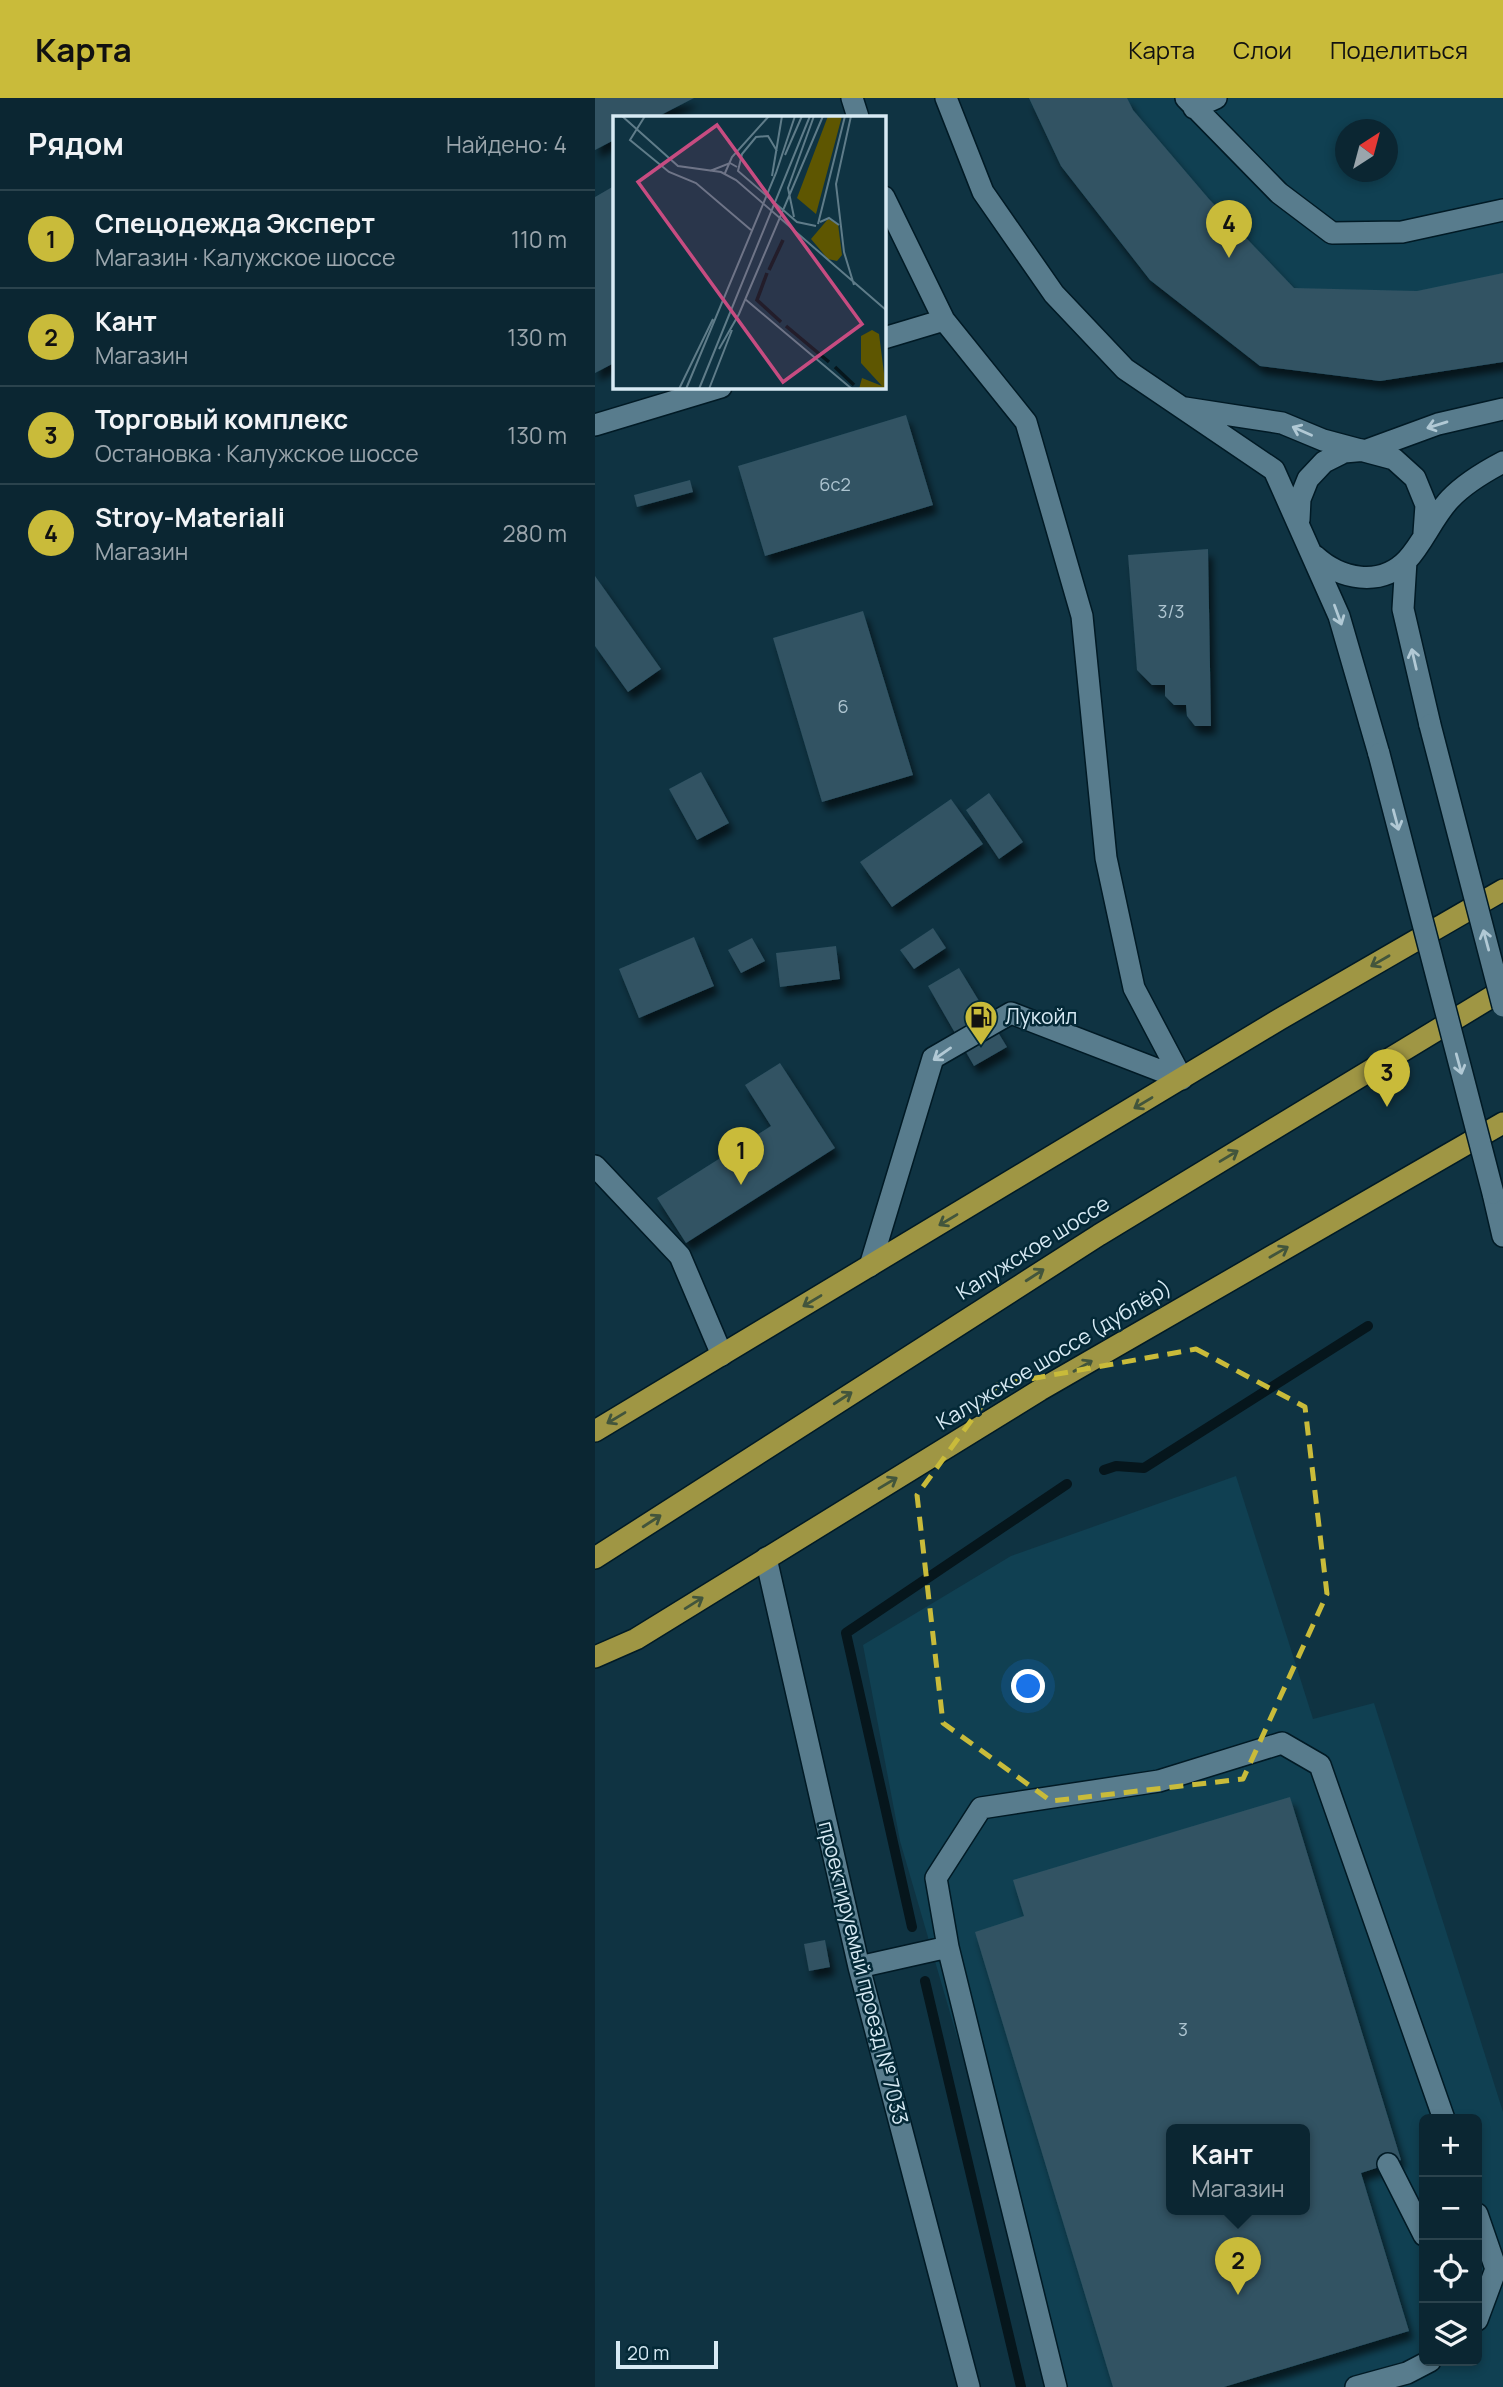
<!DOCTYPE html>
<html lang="ru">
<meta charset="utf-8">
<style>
body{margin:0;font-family:Manrope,sans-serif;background:#142e3a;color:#f1f3f6}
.controls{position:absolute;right:21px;bottom:21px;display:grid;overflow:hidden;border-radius:10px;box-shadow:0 4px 10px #0003}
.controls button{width:63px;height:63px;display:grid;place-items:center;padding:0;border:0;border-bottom:2px solid #2b434d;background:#0b2632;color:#f1f3f6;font:35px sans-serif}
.compass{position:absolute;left:740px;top:21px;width:63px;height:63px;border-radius:50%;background:#0b2632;box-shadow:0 4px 10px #0003;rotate:36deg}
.scale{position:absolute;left:21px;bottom:18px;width:102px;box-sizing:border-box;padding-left:7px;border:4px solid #d7eaf4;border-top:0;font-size:19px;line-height:24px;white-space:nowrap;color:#d7eaf4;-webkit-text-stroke:5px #042937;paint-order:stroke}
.you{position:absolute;left:434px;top:1589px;width:24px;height:24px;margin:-18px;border:5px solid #fff;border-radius:50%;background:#1a73e8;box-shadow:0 0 0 10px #1a73e833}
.badge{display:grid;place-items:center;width:46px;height:46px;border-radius:50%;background:#c9bb3a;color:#111;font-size:23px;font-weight:700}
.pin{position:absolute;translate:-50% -58px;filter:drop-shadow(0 2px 4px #0008)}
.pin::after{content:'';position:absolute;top:37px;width:24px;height:21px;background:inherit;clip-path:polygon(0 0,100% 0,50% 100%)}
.popup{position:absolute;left:571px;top:2026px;width:144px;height:91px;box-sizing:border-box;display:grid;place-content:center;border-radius:10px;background:#0b2632;filter:drop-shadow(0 2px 5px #0005);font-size:23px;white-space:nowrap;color:#9aa5ac}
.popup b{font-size:26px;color:#f1f3f6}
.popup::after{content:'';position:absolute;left:50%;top:100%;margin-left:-14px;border:14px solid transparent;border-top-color:#0b2632}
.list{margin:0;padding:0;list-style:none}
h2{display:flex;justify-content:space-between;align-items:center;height:91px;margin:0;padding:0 28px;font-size:30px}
h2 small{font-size:23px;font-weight:400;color:#9aa5ac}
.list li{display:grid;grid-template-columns:46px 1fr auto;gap:21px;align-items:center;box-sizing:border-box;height:98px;padding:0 28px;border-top:2px solid #2b434d}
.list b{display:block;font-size:26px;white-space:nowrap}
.list p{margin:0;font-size:23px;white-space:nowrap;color:#9aa5ac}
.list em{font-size:23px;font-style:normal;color:#9aa5ac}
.icon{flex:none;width:38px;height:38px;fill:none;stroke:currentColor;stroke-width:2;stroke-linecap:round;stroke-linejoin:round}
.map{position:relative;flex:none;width:908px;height:2289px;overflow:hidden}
header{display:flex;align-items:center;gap:42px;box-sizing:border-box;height:98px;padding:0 35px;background:#c9bb3a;color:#111}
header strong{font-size:33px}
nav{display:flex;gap:38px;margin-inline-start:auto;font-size:24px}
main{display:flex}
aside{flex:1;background:#0b2632}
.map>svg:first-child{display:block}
.built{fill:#104052;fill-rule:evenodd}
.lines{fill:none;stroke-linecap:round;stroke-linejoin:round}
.stream{stroke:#06161c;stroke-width:10}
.building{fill:#305363;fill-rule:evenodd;filter:url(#shadow)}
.minor-casing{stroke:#011a25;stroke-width:24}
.highway-casing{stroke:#011a25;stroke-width:24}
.minor{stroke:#587c8d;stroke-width:21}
.highway{stroke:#9f9644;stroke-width:21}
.minor-bridge-casing{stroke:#011a25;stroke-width:24;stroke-linecap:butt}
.minor-bridge{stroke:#587c8d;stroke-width:21}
.oneway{stroke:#b1c9d5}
.oneway2{stroke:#42553c}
.marked{fill:none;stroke:#c9bb3a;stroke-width:5;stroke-dasharray:14 9;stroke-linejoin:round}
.labels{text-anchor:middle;stroke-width:5;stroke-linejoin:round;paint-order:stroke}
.number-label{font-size:18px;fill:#adc4d0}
.poi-label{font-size:21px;fill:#d7eaf4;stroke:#042937;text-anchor:start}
.street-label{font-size:21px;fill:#d7eaf4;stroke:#042937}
.inset-river{fill:none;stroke:#06161c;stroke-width:3.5}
.inset-road{fill:none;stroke:#5f7c89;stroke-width:2}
.view{fill:#c74c81;fill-opacity:0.15;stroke:#c74c81;stroke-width:3.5}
.inset-edge{fill:none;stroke:#d7eaf4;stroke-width:3.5}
</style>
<header>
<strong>Карта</strong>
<nav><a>Карта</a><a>Слои</a><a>Поделиться</a></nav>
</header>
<main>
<aside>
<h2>Рядом<small>Найдено: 4</small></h2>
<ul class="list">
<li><span class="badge">1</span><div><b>Спецодежда Эксперт</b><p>Магазин · Калужское шоссе</p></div><em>110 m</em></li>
<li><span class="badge">2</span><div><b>Кант</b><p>Магазин</p></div><em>130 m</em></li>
<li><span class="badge">3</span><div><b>Торговый комплекс</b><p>Остановка · Калужское шоссе</p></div><em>130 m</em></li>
<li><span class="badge">4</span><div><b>Stroy-Materiali</b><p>Магазин</p></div><em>280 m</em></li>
</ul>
</aside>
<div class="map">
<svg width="908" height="2289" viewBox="0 0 908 2289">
<defs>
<filter id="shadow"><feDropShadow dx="4.5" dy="8" stdDeviation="3.5" flood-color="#0009"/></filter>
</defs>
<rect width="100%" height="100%" fill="#0f3342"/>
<path class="built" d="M434,0H908V264L785,283L665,268L555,182L466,68ZM750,32H792V74H750Z
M641,1378L718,1621L779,1605L908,2014V2289H464L305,1743L268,1547L416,1458ZM829,2021H882V2263H829ZM576,2031H710V2111H576Z"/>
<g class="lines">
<path class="stream" d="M509,1372L521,1368L549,1370L773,1228
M317,1829L251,1535L472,1386
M330,1883L426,2289"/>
</g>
<path class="building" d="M0,0H99L62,19H19V42L0,52Z
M434,0H532L538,12L614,101L699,190L822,193L908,175V264L785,283L665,268L555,182L466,68Z
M19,88V265L0,275V99Z
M311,317L338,407L170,458L143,368Z
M95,382L98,394L42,409L39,397Z
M613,451L616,628H600L592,618L591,607H579L570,598V587H557L542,572L533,457Z
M0,478L66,571L33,594L0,548Z
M268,513L318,677L227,704L178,540Z
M106,674L134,725L102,742L74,691Z
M394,695L428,744L404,761L371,712Z
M356,701L388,746L297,809L265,764Z
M338,830L351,850L319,871L305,852Z
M99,839L119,888L44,920L24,871Z
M157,840L170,863L146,875L133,852Z
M241,848L245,881L185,889L181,855Z
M364,870L412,949L379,968L333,888Z
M185,965L240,1050L91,1145L62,1100L176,1028L150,987Z
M695,1699L806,2062L766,2075L814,2233L629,2289H518L380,1834L429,1818L418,1782ZM576,2031H710V2111H576Z
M230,1842L235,1869L214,1873L209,1846Z"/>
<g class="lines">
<defs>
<path id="minor" d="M257,0L263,19
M351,0L388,94L459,196L530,271L679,372L744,518L784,656
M591,0L684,95L737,135L807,134L908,112
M599,10L621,0
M289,99L349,222L431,324L487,518L511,760L539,890L587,981
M289,240L349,222
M590,310L687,325L728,342L799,361L820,380L831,407L829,435
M0,327L126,289
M704,422L705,401L713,381L729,364L749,354L772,352L843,326L908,311
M720,458C745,481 785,490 812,462C828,445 838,419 855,401C870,385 889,374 908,364
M811,463L808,511L835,627
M0,1068L85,1158L127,1257
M898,1095L908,1138
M275,1168L338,960L416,915L587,981
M171,1460L264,1869L374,2289
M264,1869L353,1849
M793,2066L829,2137
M882,2116L901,2171L882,2222
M461,2289L353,1849L341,1780L386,1710L564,1683L687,1645L725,1667L849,2021
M761,2289L812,2275L835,2263"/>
<path id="highway" d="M0,1333L685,921L908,792
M0,1460L504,1137L908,892
M0,1559L41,1541L445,1292L908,1025"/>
</defs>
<use href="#minor" class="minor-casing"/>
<use href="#highway" class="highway-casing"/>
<use href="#minor" class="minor"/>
<use href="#highway" class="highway"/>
<defs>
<path id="minor-bridge" d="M835,627L908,908
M784,656L898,1095"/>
</defs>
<use href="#minor-bridge" class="minor-bridge-casing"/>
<use href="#minor-bridge" class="minor-bridge"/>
</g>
<defs><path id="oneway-shaft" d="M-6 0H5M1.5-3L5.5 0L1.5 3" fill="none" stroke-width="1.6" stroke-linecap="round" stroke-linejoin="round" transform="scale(1.75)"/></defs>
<g class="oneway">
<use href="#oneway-shaft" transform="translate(842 327) rotate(163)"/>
<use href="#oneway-shaft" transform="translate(707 333) rotate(-156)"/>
<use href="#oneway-shaft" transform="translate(743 517) rotate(70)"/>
<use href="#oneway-shaft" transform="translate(819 561) rotate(-103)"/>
<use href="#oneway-shaft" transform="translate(801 722) rotate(75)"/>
<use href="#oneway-shaft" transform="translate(891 842) rotate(-105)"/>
<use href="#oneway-shaft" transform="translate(347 956) rotate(145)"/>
<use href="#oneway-shaft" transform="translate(864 966) rotate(75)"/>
</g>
<g class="oneway2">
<use href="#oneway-shaft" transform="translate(785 863) rotate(150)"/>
<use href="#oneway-shaft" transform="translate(548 1005) rotate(149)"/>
<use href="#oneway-shaft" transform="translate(634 1058) rotate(-31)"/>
<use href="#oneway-shaft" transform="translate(353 1122) rotate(149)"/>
<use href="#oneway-shaft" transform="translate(684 1154) rotate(-30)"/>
<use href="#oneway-shaft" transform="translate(440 1177) rotate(-33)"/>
<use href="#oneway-shaft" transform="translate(217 1203) rotate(149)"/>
<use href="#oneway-shaft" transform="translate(488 1268) rotate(-30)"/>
<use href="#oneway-shaft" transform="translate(248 1300) rotate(-33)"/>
<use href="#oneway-shaft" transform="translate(21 1320) rotate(149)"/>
<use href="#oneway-shaft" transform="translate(293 1385) rotate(-31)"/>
<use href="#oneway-shaft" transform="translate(57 1423) rotate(-33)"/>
<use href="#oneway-shaft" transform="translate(99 1505) rotate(-32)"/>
</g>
<path class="marked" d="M601,1251L710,1309L732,1496L648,1681L456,1703L348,1625L322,1397L402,1287Z"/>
<defs>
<symbol id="fuel-pin" viewBox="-11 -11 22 30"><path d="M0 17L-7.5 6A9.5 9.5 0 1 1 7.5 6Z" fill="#c9bb3a" stroke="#042937"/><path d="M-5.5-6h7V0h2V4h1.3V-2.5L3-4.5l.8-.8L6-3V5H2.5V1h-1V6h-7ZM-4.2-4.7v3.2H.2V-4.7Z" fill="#111"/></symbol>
</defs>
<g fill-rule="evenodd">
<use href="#fuel-pin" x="367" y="900" width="38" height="52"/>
</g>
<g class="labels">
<g class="number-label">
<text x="240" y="393">6с2</text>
<text x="576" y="520">3/3</text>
<text x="248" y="615">6</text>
<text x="588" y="1938">3</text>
</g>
<g class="poi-label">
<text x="410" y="926">Лукойл</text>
</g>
<g class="street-label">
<text transform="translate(438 1150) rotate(-32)" y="7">Калужское шоссе</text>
<text transform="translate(459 1257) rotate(-31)" y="7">Калужское шоссе (дублёр)</text>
<text transform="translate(268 1875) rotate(76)" y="7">проектируемый проезд № 7033</text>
</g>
</g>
<g transform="translate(18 18)">
<rect width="273" height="273" fill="#0f3342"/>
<path d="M215,0H229L203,98L184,82ZM215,103L225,108L229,139L224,145L215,143L198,123ZM259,214L266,218L273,273H246L249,262L269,270L248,247V220Z" fill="#5e5601"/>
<path class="inset-river" d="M156,154L170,124M154,157L144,184L168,206M173,210L216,246M222,251L241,269"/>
<path class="inset-road" d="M9,0L65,50L108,56L123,64L273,194M32,0L17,24L56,56L83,67L138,114M238,0L223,68L231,136L241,169M164,35L155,20L143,21L129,38L125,55L184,106L203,110M172,39L189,0M97,55L117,47L124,51M112,57L119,41L156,0M159,60L169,0M181,101L175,72L201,0M207,106L216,102L226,109M205,108L232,0M132,183L239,273M106,233L126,198L210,0M66,273L100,203M73,273L163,57L182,0M86,273L197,0M96,273L119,214"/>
<path class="view" d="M104,9L249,208L170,266L25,66Z"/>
<rect width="273" height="273" class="inset-edge"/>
</g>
</svg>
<div class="controls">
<button>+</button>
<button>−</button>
<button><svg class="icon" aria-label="locate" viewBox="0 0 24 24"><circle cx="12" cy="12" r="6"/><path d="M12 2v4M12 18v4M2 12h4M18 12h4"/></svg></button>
<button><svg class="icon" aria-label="layers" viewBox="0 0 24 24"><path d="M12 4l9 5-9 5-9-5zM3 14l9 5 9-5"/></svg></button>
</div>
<svg class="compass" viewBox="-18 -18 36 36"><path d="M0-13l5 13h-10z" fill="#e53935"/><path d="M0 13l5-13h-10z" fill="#9aa5ac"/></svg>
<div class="scale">20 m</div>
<div class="you"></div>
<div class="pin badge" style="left:146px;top:1087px">1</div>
<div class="pin badge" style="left:643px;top:2197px">2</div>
<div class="popup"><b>Кант</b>Магазин</div>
<div class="pin badge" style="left:792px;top:1009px">3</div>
<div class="pin badge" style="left:634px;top:160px">4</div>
</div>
</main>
